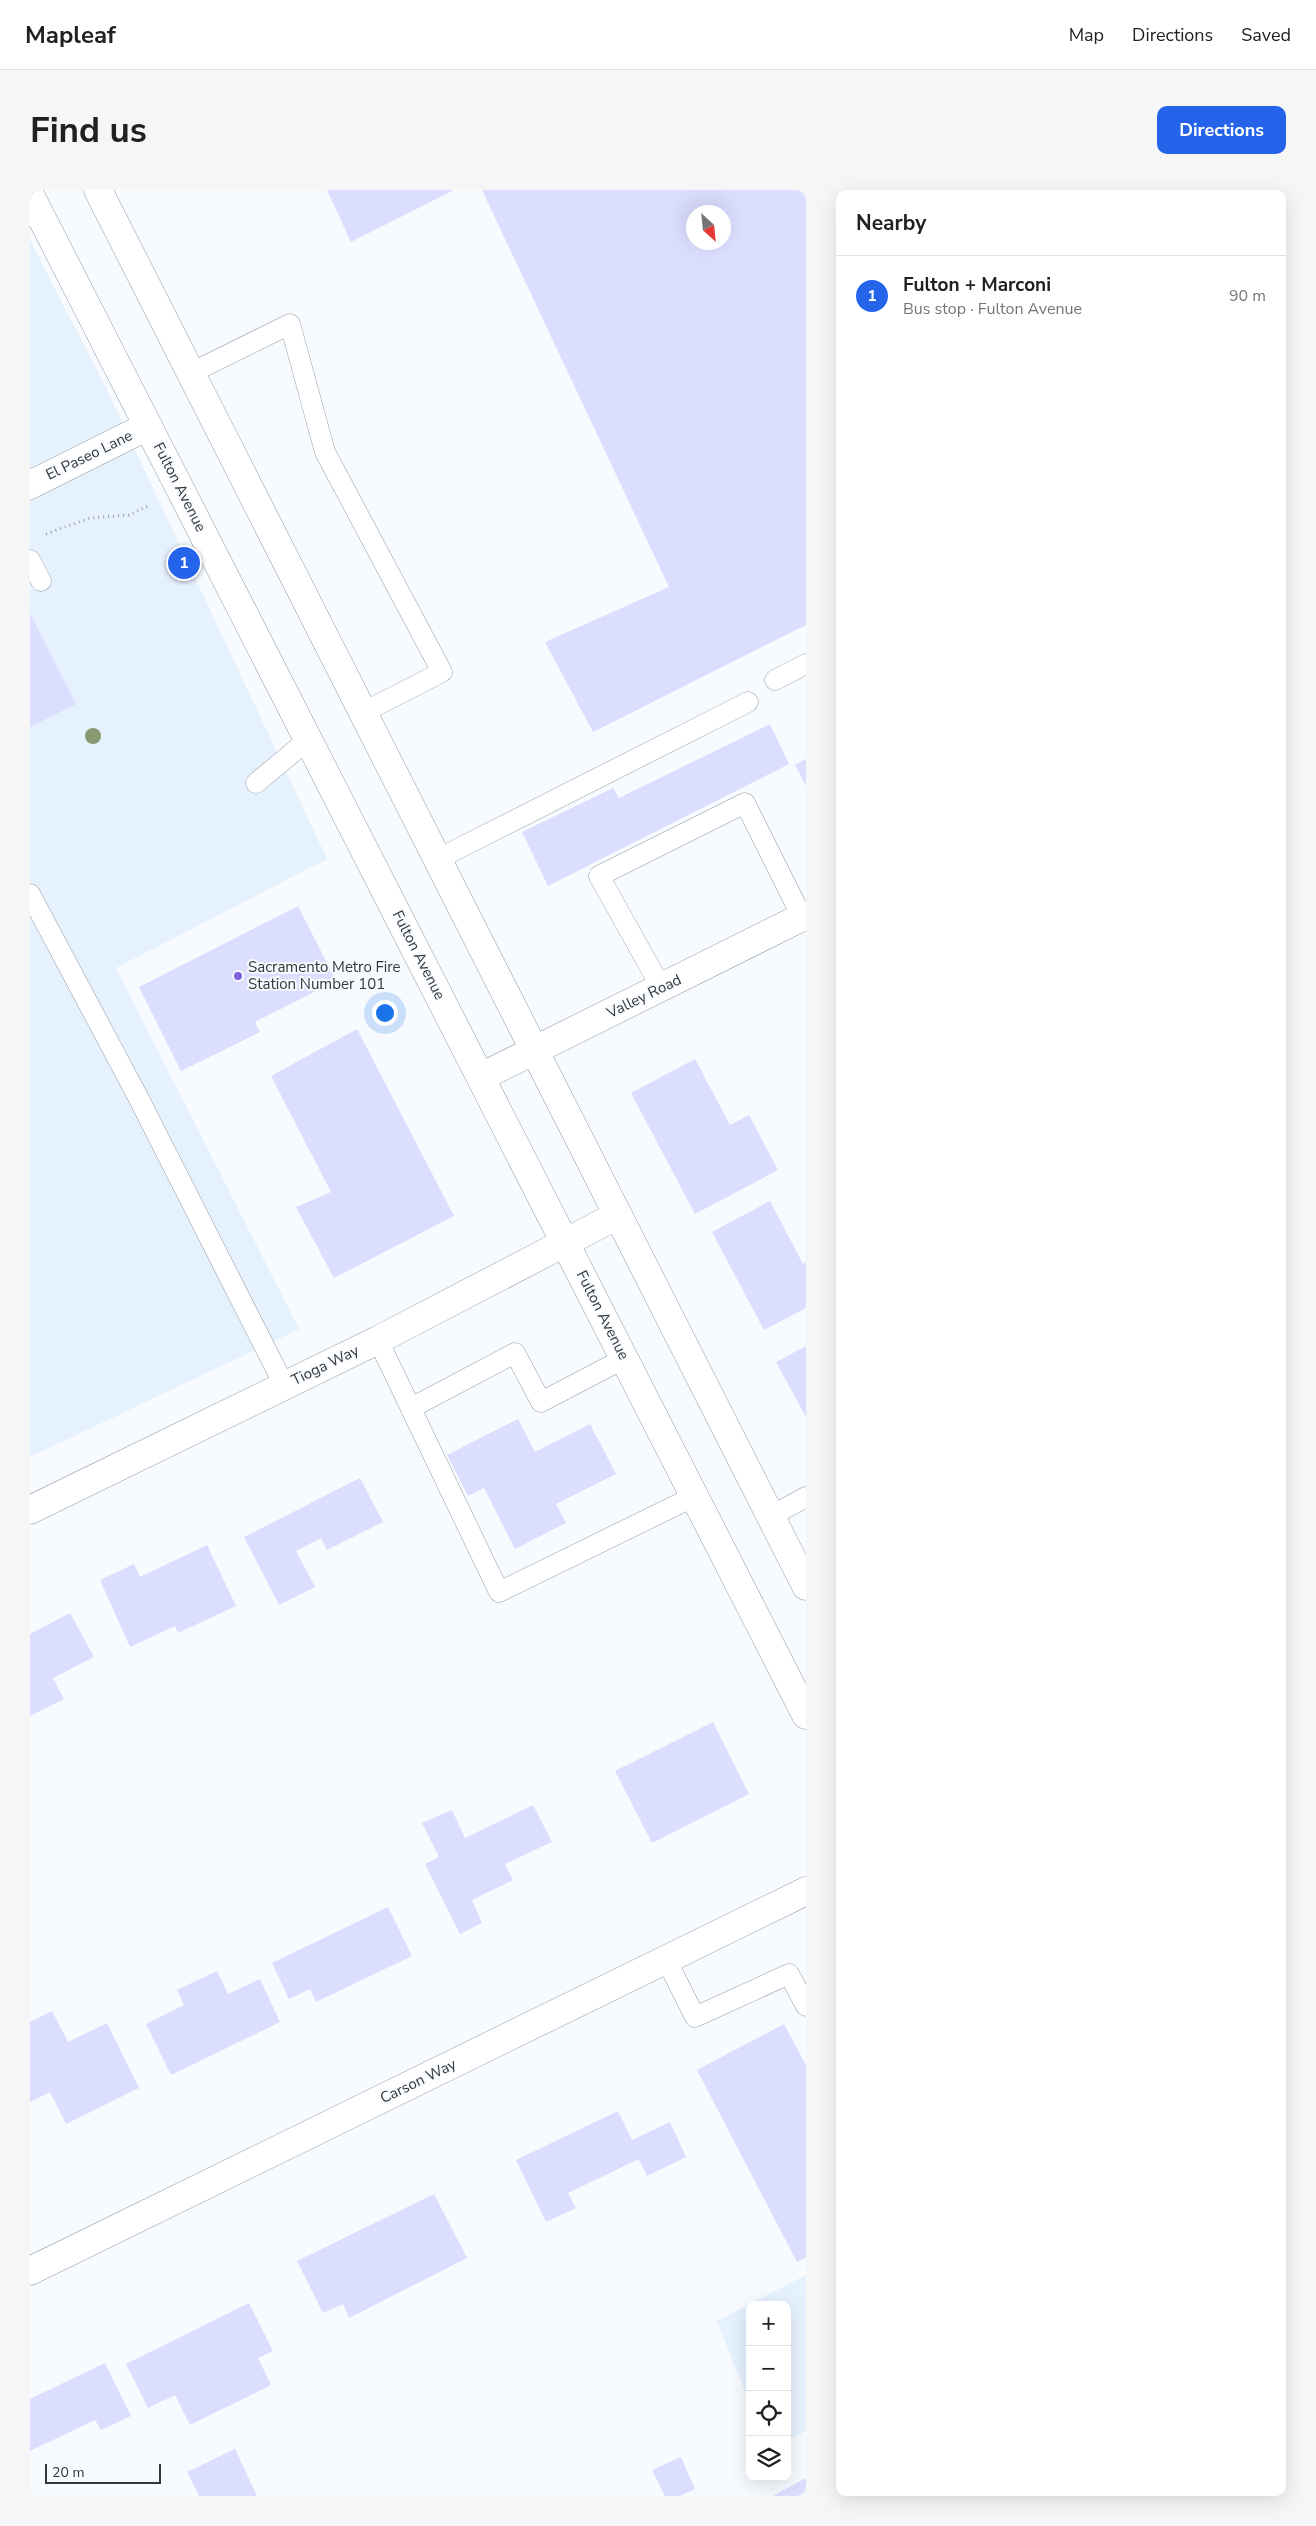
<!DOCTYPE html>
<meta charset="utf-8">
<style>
body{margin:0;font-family:"Nunito Sans",sans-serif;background:#f6f6f6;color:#202124}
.controls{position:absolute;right:15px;bottom:15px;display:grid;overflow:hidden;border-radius:10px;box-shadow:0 5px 20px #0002}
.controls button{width:45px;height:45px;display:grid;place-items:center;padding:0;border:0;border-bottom:1px solid #e0e0e0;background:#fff;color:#202124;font:25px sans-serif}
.compass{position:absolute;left:656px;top:15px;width:45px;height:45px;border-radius:50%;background:#fff;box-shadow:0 5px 20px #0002;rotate:153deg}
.scale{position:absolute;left:15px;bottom:12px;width:116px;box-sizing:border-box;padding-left:5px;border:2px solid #33373a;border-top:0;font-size:14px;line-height:18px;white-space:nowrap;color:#33373a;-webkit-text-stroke:4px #f7fafe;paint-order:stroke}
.you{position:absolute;left:354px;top:822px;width:18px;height:18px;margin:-12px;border:4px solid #fff;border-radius:50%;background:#1a73e8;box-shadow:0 0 0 8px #1a73e833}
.badge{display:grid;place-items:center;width:32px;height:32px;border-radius:50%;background:#2563eb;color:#fff;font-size:16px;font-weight:700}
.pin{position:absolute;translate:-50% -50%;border:2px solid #fff;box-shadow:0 1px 5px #0006}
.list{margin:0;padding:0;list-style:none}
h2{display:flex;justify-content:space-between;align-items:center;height:65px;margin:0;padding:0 20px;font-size:21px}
h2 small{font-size:16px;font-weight:400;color:#757577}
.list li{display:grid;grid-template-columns:32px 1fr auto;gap:15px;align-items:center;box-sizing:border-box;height:80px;padding:0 20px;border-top:1px solid #e0e0e0}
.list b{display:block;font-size:19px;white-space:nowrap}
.list p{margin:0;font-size:16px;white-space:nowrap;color:#757577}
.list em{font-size:16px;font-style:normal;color:#757577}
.icon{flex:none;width:28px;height:28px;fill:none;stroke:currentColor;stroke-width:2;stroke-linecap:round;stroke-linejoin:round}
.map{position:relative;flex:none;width:776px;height:2306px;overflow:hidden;border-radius:10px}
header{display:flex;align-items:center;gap:30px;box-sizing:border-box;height:70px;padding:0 25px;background:#fff;border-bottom:1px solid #e0e0e0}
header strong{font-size:24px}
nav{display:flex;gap:28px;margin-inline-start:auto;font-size:18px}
.intro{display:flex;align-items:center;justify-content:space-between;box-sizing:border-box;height:120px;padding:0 30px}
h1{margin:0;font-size:35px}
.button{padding:12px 22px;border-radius:10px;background:#2563eb;color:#fff;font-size:18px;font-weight:700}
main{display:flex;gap:30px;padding:0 30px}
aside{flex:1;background:#fff;border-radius:10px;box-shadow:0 5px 20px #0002}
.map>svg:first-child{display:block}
.built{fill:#e6f1fe}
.building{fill:#dcdeff;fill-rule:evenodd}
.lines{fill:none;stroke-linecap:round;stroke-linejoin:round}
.service-casing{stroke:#959ca6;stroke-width:21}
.minor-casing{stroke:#959ca6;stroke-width:29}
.secondary-casing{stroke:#959ca6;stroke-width:29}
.path{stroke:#9ea1a5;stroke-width:3;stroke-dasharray:1 4;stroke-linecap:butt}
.service{stroke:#fff;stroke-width:20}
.minor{stroke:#fff;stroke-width:28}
.secondary{stroke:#fff;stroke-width:28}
.tree{fill:#869972}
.poi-dot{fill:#815fd9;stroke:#f7fafe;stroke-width:2}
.labels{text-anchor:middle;stroke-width:4;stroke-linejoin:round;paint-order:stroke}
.street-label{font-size:15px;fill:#33373a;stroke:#f7fafe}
.poi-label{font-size:15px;fill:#33373a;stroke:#f7fafe;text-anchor:start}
</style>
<header>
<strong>Mapleaf</strong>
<nav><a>Map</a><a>Directions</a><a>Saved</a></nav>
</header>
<div class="intro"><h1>Find us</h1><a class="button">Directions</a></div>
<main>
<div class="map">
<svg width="776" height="2306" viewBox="0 0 776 2306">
<rect width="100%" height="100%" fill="#f7fafe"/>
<path class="built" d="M0,50L76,198L297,669L86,778L269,1139L0,1267Z
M776,2085V2241L757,2250V2115H720V2214L687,2131Z"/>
<path class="building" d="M297,0H424L321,52Z
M452,0H776V435L563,542L515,452L639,397ZM664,22H694V52H664Z
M0,423L46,514L0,537Z
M740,534L759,574L518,696L492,642L583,598L589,608Z
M776,569V596L765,575Z
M268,716L306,791L225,832L230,842L151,881L109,797Z
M327,839L424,1026L304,1088L266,1017L301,1002L241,886Z
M665,869L700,935L719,925L748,980L665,1024L601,903Z
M740,1011L773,1074L776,1072V1118L734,1140L682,1042Z
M776,1156V1227L746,1172Z
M488,1229L505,1262L560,1234L586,1284L526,1314L536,1333L485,1359L454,1298L438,1306L417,1265Z
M330,1288L353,1332L297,1360L291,1348L266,1361L285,1397L249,1415L214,1347Z
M177,1355L206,1416L148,1443L145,1436L100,1457L70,1390L104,1374L110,1387Z
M40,1423L64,1467L23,1488L34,1509L0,1526V1444Z
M683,1532L719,1604L622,1653L585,1581Z
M503,1615L522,1652L475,1674L483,1690L442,1710L452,1733L430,1744L395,1674L409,1667L392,1633L422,1620L435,1648Z
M358,1717L382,1766L286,1812L280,1799L259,1809L242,1773Z
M187,1781L198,1804L230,1789L250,1832L141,1885L116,1834L154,1815L147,1800Z
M22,1821L38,1852L77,1833L109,1898L36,1934L20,1902L0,1912V1832Z
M754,1834L776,1875V2067L767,2072L667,1880Z
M588,1921L602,1950L640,1932L656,1967L617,1986L609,1969L538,2003L546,2018L516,2032L486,1970Z
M404,2004L437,2068L319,2128L313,2114L293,2123L267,2071Z
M219,2113L243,2161L228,2168L241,2195L160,2235L145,2205L118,2218L96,2174Z
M75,2173L101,2226L71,2240L65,2230L0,2261V2209Z
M205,2259L227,2306H169L157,2282Z
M651,2267L665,2299L650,2306H635L622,2280Z
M776,2288V2306H743Z"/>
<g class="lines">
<defs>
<path id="service" d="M161,183L260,134L295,262L412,482L334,522
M0,370L11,391
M745,490L776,474
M226,593L279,549
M408,669L718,512
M0,704L108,907L254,1195
M631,797L569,686L715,613L772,727
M348,1150L469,1402L665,1306
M381,1218L485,1163L511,1212L595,1168
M741,1326L776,1307
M636,1769L665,1827L759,1784L776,1816"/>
<path id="minor" d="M0,295L118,236
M451,887L776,725
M0,1320L348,1150L588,1025
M0,2081L776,1701"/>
<path id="secondary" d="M68,0L776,1396
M0,5L776,1525"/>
</defs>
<use href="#service" class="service-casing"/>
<use href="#minor" class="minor-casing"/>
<use href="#secondary" class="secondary-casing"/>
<path class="path" d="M16,344L60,328L99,325L120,315"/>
<use href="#service" class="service"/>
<use href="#minor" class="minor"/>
<use href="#secondary" class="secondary"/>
</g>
<circle class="tree" cx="63" cy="546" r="8"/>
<circle class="poi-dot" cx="208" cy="786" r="5"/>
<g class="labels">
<g class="street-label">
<text transform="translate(59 265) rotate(-26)" y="5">El Paseo Lane</text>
<text transform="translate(150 297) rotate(63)" y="5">Fulton Avenue</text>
<text transform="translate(389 765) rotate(63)" y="5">Fulton Avenue</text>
<text transform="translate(614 806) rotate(-26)" y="5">Valley Road</text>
<text transform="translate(573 1125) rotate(63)" y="5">Fulton Avenue</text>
<text transform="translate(295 1175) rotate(-26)" y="5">Tioga Way</text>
<text transform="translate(388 1891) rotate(-26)" y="5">Carson Way</text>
</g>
<g class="poi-label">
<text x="218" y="782">Sacramento Metro Fire<tspan x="218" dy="17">Station Number 101</tspan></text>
</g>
</g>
</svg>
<div class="controls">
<button>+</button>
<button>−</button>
<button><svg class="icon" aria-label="locate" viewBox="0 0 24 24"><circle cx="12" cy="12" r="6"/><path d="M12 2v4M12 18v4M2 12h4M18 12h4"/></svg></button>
<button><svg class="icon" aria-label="layers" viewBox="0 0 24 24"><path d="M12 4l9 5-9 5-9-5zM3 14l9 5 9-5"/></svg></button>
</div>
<svg class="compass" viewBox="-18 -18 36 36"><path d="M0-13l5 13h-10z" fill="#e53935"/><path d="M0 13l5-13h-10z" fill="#757577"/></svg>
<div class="scale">20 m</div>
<div class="you"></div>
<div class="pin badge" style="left:154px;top:373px">1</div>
</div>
<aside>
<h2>Nearby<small></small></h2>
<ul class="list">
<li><span class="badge">1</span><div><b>Fulton + Marconi</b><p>Bus stop · Fulton Avenue</p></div><em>90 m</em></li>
</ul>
</aside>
</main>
